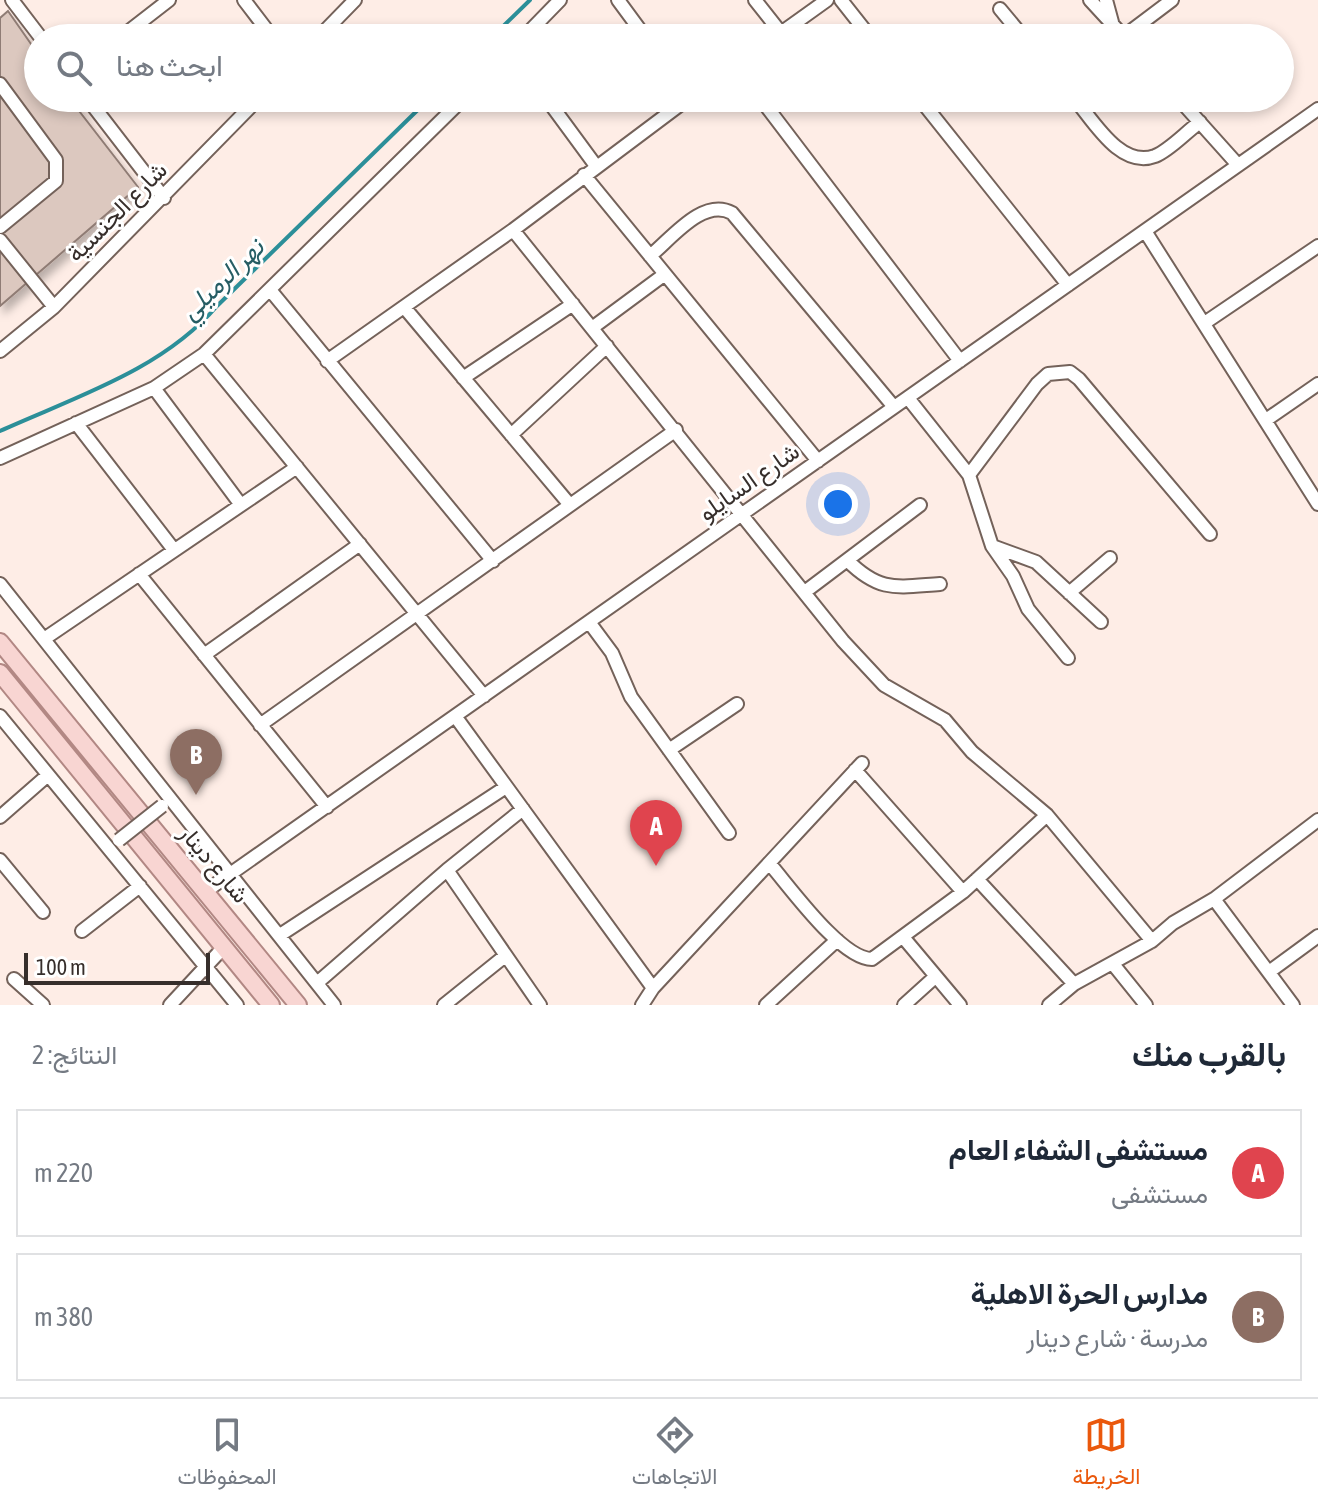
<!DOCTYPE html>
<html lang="ar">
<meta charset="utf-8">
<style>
body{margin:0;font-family:"Asap Condensed",Vazirmatn,sans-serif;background:#f6f6f7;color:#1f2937;direction:rtl}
.scale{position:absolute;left:24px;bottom:20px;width:186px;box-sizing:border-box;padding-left:8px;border:4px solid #362e2b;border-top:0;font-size:22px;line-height:28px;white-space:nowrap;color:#362e2b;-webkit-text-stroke:6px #fff;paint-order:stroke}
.you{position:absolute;left:838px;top:504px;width:28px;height:28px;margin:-20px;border:6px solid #fff;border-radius:50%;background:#1a73e8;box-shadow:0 0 0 12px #1a73e833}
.badge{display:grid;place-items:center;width:52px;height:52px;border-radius:50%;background:#ea580c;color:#fff;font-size:26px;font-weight:700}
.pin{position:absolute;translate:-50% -66px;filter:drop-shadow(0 2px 4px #0008)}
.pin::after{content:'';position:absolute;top:42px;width:28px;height:24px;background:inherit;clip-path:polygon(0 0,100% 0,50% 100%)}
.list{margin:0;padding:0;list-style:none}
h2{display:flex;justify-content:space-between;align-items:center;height:104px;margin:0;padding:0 32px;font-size:34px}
h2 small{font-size:26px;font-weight:400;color:#747a83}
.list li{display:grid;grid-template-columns:52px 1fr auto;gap:24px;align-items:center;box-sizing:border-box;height:128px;margin:0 16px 16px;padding:0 16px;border:2px solid #e0e1e3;border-radius:0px}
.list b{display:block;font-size:30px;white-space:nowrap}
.list p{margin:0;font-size:26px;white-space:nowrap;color:#747a83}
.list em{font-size:26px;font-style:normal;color:#747a83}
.icon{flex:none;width:44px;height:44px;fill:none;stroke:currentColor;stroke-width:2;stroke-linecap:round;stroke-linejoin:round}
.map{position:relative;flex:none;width:1318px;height:1005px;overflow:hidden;direction:ltr}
.search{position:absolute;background:#fff;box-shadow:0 4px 12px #0003;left:24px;right:24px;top:24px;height:88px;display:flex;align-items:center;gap:20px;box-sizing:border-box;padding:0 28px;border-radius:44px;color:#747a83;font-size:30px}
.sheet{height:392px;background:#fff}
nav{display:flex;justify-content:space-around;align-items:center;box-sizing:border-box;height:112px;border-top:2px solid #e0e1e3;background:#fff;font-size:22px;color:#747a83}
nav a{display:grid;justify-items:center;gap:4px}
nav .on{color:#ea580c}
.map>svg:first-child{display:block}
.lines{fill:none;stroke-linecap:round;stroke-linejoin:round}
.stream{stroke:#2c8f99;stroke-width:4}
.building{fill:#dcc8bf;stroke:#8f7c74;stroke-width:2;filter:url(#shadow)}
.minor-casing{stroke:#74625a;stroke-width:16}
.major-casing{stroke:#b28884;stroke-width:20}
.minor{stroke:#fff;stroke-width:12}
.major{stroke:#f8d5d2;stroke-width:16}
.minor-bridge-casing{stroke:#74625a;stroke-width:16;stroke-linecap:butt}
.minor-bridge{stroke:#fff;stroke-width:12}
.labels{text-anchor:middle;stroke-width:6;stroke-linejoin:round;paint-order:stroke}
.street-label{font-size:24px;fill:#362e2b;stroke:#fff}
.water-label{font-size:26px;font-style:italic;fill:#265d64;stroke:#fff}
</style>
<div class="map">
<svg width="1318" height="1005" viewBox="0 0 1318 1005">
<defs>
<filter id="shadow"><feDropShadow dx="4" dy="7" stdDeviation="4" flood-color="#0004"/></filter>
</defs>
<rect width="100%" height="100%" fill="#feede6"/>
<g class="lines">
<path class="stream" d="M491,38L530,0
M0,431C75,397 162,370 217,306L430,98"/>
</g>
<path class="building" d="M8,11L38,54V98H69L138,187L0,306V18Z"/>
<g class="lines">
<defs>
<path id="minor" d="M12,0L41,38
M244,0L273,38
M618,0L646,38
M755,0L781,33
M841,0L871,38
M1090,0L1125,38
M1106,0L1112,22
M1000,9L1024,38
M1123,37L1172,0
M120,38L169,0
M318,38L355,0
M523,38L560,0
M774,38L827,0
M0,84L56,160V181L0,227
M87,98L164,198
M546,98L596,166
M760,98L960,361
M919,98L1068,285
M1074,98C1093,120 1120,169 1155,156C1170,150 1186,132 1200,122
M1178,98L1238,165
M584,175L818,461
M513,230L843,641L884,685L945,720L972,752L1047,815L1152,941
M1145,231L1318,504
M0,240L54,307
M650,256C671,239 703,197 732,213L894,407
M271,291L493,561
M404,307L570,505
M1206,322L1318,246
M592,328L665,274
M0,351L54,307L259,98
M204,354L484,696
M327,361L513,230L689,98
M463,378L573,304
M154,388L241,505
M908,398L969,475L992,546L1013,576L1028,609L1068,658
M1266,420L1318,384
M76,423L174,550
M511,435L607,346
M0,458L154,388L204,354L464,98
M969,475L1037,384L1048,374L1070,372L1079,379L1210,534
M992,546L1036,562L1101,622
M847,560C880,593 897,587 940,584
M139,574L327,807
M0,584L334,1005
M806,591L920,505
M1069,593L1110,558
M589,622L612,653L631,697L729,833
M44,639L297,467
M204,655L360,544
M0,716L237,1005
M455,716L653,988
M260,725L676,430
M669,750L737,704
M855,770L963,892
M0,817L48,775
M0,860L43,912
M769,863C790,887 841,959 872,959L963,892L1047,815
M447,870L540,1005
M977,879L1074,984
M206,891L1318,109
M1214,899L1293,1005
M82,931L140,886
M280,935L506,787
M903,937L960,1005
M1113,964L1146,1005
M1269,972L1318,936
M14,979L43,1005
M317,983L447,870L523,809
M170,1005L224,947
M444,1005L505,956
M642,1005L653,988L862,763
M766,1005L837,940
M904,1005L935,977
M1049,1005L1074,984L1152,941L1173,923L1214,899L1318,820"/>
<path id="major" d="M0,642L298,1005
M0,673L271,1005"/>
</defs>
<use href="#minor" class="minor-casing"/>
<use href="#major" class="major-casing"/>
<use href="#minor" class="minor"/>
<use href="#major" class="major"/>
<defs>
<path id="minor-bridge" d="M119,840L162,806"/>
</defs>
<use href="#minor-bridge" class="minor-bridge-casing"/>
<use href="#minor-bridge" class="minor-bridge"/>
</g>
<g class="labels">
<g class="street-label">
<text transform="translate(117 212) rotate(-45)" y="8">شارع الجنسية</text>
<text transform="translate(749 482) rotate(-35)" y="8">شارع السايلو</text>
<text transform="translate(214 864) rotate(50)" y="8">شارع دينار</text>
</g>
<g class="water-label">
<text transform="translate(222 279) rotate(-44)" y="9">نهر الرميلي</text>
</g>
</g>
</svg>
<div class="scale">100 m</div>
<div class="you"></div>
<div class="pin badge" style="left:656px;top:866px;background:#e0444e">A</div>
<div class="pin badge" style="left:196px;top:795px;background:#8d6e63">B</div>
<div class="search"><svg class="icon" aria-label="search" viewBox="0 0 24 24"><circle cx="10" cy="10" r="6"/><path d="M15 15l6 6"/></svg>ابحث هنا</div>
</div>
<section class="sheet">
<h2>بالقرب منك<small>النتائج: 2</small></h2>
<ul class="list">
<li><span class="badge" style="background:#e0444e">A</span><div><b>مستشفى الشفاء العام</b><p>مستشفى</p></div><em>220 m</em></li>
<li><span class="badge" style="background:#8d6e63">B</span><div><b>مدارس الحرة الاهلية</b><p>مدرسة · شارع دينار</p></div><em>380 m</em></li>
</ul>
</section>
<nav>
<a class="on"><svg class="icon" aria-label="map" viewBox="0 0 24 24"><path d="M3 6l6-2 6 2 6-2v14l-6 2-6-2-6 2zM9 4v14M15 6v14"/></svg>الخريطة</a>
<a><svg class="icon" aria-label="directions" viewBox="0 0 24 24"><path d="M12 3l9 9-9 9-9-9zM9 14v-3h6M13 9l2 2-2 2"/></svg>الاتجاهات</a>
<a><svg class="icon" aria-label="saved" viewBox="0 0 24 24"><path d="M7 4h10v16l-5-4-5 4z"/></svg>المحفوظات</a>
</nav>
